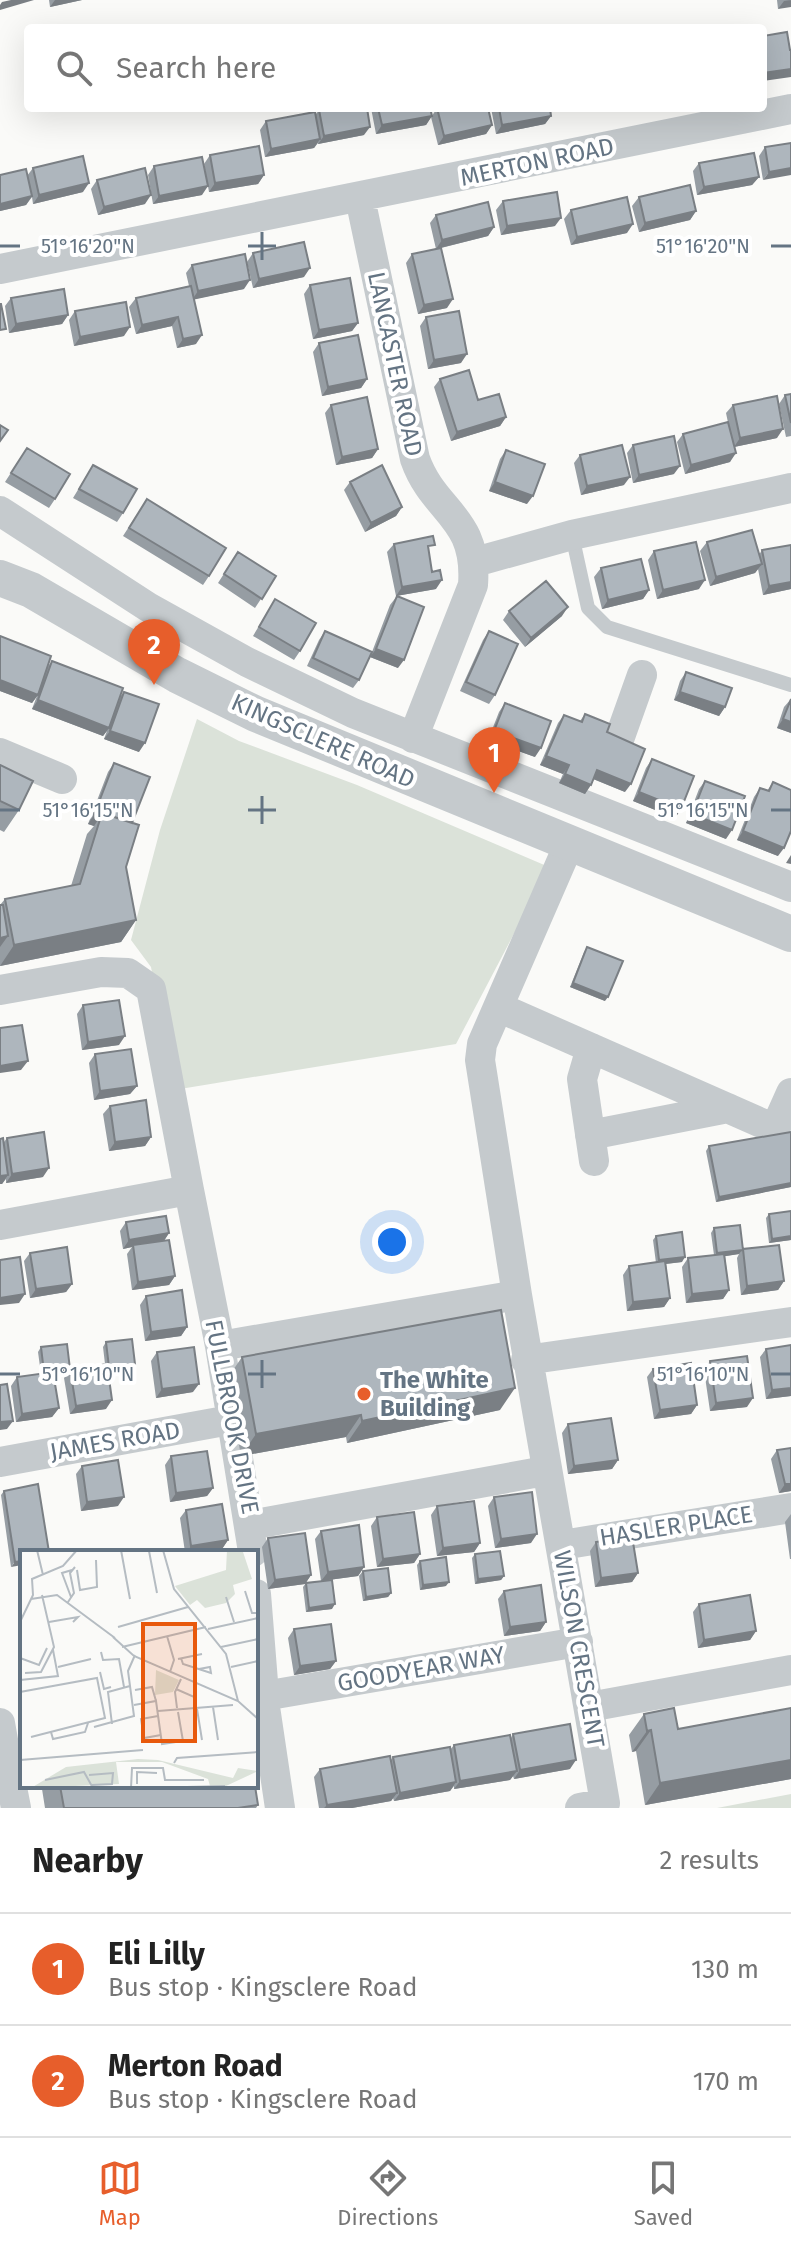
<!DOCTYPE html>
<meta charset="utf-8">
<style>
body{margin:0;font-family:"Fira Sans",sans-serif;background:#f2f2f2;color:#222}
.you{position:absolute;left:392px;top:1242px;width:28px;height:28px;margin:-20px;border:6px solid #fff;border-radius:50%;background:#1a73e8;box-shadow:0 0 0 12px #1a73e833}
.badge{display:grid;place-items:center;width:52px;height:52px;border-radius:50%;background:#e75e2b;color:#fff;font-size:26px;font-weight:700}
.pin{position:absolute;translate:-50% -66px;filter:drop-shadow(0 2px 4px #0008)}
.pin::after{content:'';position:absolute;top:42px;width:28px;height:24px;background:inherit;clip-path:polygon(0 0,100% 0,50% 100%)}
.list{margin:0;padding:0;list-style:none}
h2{display:flex;justify-content:space-between;align-items:center;height:104px;margin:0;padding:0 32px;font-size:34px}
h2 small{font-size:26px;font-weight:400;color:#767676}
.list li{display:grid;grid-template-columns:52px 1fr auto;gap:24px;align-items:center;box-sizing:border-box;height:112px;padding:0 32px;border-top:2px solid #e0e0e0}
.list b{display:block;font-size:30px;white-space:nowrap}
.list p{margin:0;font-size:26px;white-space:nowrap;color:#767676}
.list em{font-size:26px;font-style:normal;color:#767676}
.icon{flex:none;width:44px;height:44px;fill:none;stroke:currentColor;stroke-width:2;stroke-linecap:round;stroke-linejoin:round}
.map{position:relative;flex:none;width:791px;height:1808px;overflow:hidden}
.search{position:absolute;background:#fff;box-shadow:0 8px 32px #0002;left:24px;right:24px;top:24px;height:88px;display:flex;align-items:center;gap:20px;box-sizing:border-box;padding:0 28px;border-radius:8px;color:#767676;font-size:30px}
.sheet{height:328px;background:#fff}
nav{display:flex;justify-content:space-around;align-items:center;box-sizing:border-box;height:112px;border-top:2px solid #e0e0e0;background:#fff;font-size:22px;color:#767676}
nav a{display:grid;justify-items:center;gap:4px}
nav .on{color:#e75e2b}
.map>svg:first-child{display:block}
.green{fill:#dbe2d9}
.lines{fill:none;stroke-linecap:round;stroke-linejoin:round}
.service{stroke:#c5cacd;stroke-width:14}
.minor{stroke:#c5cacd;stroke-width:30}
.tertiary{stroke:#c5cacd;stroke-width:36}
.wall{fill:#969da3}
.shaded-wall{fill:#7a7f84}
.building{fill:#aeb6bd;stroke:#7a7f84;stroke-width:2}
.ticks{fill:none;stroke:#647483;stroke-width:3}
.poi-dot{fill:#e75e2b;stroke:#fff;stroke-width:3}
.labels{text-anchor:middle;stroke-width:8;stroke-linejoin:round;paint-order:stroke}
.street-label{font-size:24px;fill:#647483;stroke:#fff}
.poi-label{font-size:24px;font-weight:bold;fill:#647483;stroke:#fff;text-anchor:start}
.inset-road{fill:none;stroke:#b5bcc2;stroke-width:2}
.view{fill:#e8590c;fill-opacity:0.15;stroke:#e8590c;stroke-width:4}
.inset-edge{fill:none;stroke:#647483;stroke-width:4}
.ticks-label{font-size:20px;text-anchor:middle;fill:#647483;stroke:#fff;stroke-width:8;stroke-linejoin:round;paint-order:stroke}
</style>
<div class="map">
<svg width="791" height="1808" viewBox="0 0 791 1808">
<rect width="100%" height="100%" fill="#fafaf8"/>
<path class="green" d="M197,719L239,741L357,785L549,867L456,1044L174,1090L151,967L131,940L160,830Z
M791,1794V1808H717Z"/>
<g class="lines">
<path class="service" d="M572,535L588,608L607,627L791,685"/>
<path class="minor" d="M360,198L415,459C434,513 478,516 473,585L413,738
M0,269L791,109
M0,511L148,607L247,662L353,713L791,887
M475,562L572,535L791,488
M616,748L642,675
M0,753L62,779
M0,990L101,972L128,973L151,989L189,1190
M498,1007L775,1129L791,1093
M591,1048L582,1079L594,1161
M590,1135L728,1108
M0,1225L189,1190L220,1346L253,1552
M517,1295L480,1060L482,1044L569,844
M220,1346L517,1295L605,1803L580,1808
M526,1360L791,1322
M0,1462L230,1420
M250,1525L545,1471
M562,1545L791,1508
M256,1594L265,1707L280,1808
M264,1696L578,1642
M589,1707L791,1670
M0,1723L6,1757L22,1755
M6,1757L16,1808"/>
<path class="tertiary" d="M0,578L31,590L177,675L256,714L791,934"/>
</g>
<path class="wall" d="M49,0H82L50,7Z
M777,0H791L778,9Z
M371,108H430L432,116L437,108L492,125L486,134L438,145L431,117L426,125L376,134Z
M491,108H550L551,116L545,124L496,134Z
M319,110L364,135L318,144V143L314,148L265,157L260,130L266,121L316,114Z
M791,143L763,180L759,156L765,147Z
M210,155L264,175L258,184L209,192L204,164Z
M699,163L759,177L752,185L697,195L693,171Z
M154,166L202,195L153,204L148,175Z
M33,168L83,192L33,204L32,197L26,205L0,211V175L27,176Z
M97,180L145,204L98,215L91,189Z
M639,197L696,211L690,220L639,232L632,206Z
M503,201L555,226L501,235L496,210Z
M571,210L627,233L571,245L564,219Z
M436,215L494,227L488,236L441,248L447,308L418,314L406,263L412,254L436,249L430,223Z
M253,253L304,277L253,288L247,262Z
M192,265L244,289L194,299L196,344L177,348L172,326L136,334L129,307L136,298L189,286L186,273Z
M310,285L358,323L352,331L313,339L304,294Z
M11,298L68,315L62,324L9,333L5,306Z
M75,311L124,336L74,346L69,320Z
M426,317L461,363L428,369L420,326Z
M319,343L367,379L361,388L322,396L313,352Z
M440,379L478,400L506,417L500,426L451,441L434,387Z
M791,394V436L786,437L779,404L785,395Z
M331,405L378,449L372,458L336,465L325,413Z
M733,405L777,438L734,447L730,462L685,474L677,442L683,434L731,437L726,413Z
M633,445L674,474L633,483L627,453Z
M27,448L55,499L49,508L5,482Z
M506,450L527,504L489,491L500,459Z
M580,455L624,485L581,495L574,463Z
M93,465L123,513L117,522L73,498Z
M350,482L402,507L396,516L365,532L344,490Z
M147,499L209,576L203,585L123,536Z
M707,542L759,555L762,550L791,545V589L763,595L758,569L755,573L710,586L700,551Z
M394,544L429,554L436,589L396,596L387,552Z
M654,551L699,589L657,599L648,560Z
M238,552L276,576L255,608L218,583Z
M601,568L649,590L643,599L602,609L594,577Z
M397,596L398,668L370,657L359,680L353,688L307,666L319,640L325,631L372,652L390,605Z
M275,599L300,651L294,660L253,636Z
M509,611L562,616L525,647L503,620Z
M489,631L495,695L489,704L460,691L483,640Z
M0,636L46,669L52,661L120,697L124,692L139,752L104,739L107,731L103,736L32,709L37,696L32,703L0,691Z
M686,672L725,707L719,716L674,700L680,681Z
M791,699V733L777,728L784,707Z
M505,703L535,757L488,740L499,712Z
M585,714L607,732L625,792L593,779L585,794L559,783L563,774L540,765L558,723L564,715L580,721Z
M652,759L681,809L675,818L633,801L646,768Z
M114,763L133,823L126,867L136,920L121,942L0,966V905L5,899L71,886L87,834L94,826L88,824L108,772Z
M0,765L19,810L4,832L0,830Z
M705,781L726,839L686,823L699,789Z
M773,782L778,856L737,840L754,797L760,788L767,791Z
M587,947L605,1001L570,987L584,952Z
M83,1005L119,1045L82,1050L77,1014Z
M95,1054L137,1086L130,1094L94,1100L89,1063Z
M110,1106L151,1137L145,1146L109,1151L103,1114Z
M791,1132V1187L716,1202L706,1151L709,1146Z
M7,1138L43,1177L6,1183V1179L2,1184H0V1139L4,1142Z
M791,1211V1240L769,1243L766,1218L769,1214Z
M126,1222L169,1233L164,1241L175,1276L169,1285L132,1290L127,1254L132,1247L123,1249L120,1231Z
M714,1228L784,1281L778,1290L741,1295L737,1258L739,1254L725,1256L729,1290L723,1299L686,1303L682,1267L688,1258L714,1255L711,1233Z
M656,1236L682,1262L666,1264L670,1298L664,1307L627,1311L623,1275L629,1266L656,1263L653,1240Z
M30,1253L72,1284L66,1292L30,1298L24,1261Z
M146,1296L187,1327L181,1336L145,1341L140,1305Z
M106,1342L132,1368L108,1371L106,1409L70,1414L64,1378L70,1369L105,1364L103,1347Z
M41,1347L70,1369L67,1373L54,1375L59,1408L52,1417L16,1422L11,1386L17,1377L41,1374L38,1352Z
M766,1349L791,1396L766,1399L760,1357Z
M157,1352L193,1392L156,1398L151,1361Z
M242,1357L500,1410L347,1443L346,1437L241,1456L227,1379Z
M710,1361L747,1407L710,1411L704,1370Z
M653,1369L697,1405L691,1414L654,1419L647,1377Z
M568,1424L618,1460L612,1469L568,1474L562,1433Z
M791,1448V1491L779,1493L771,1459L777,1450Z
M171,1456L213,1488L207,1496L170,1502L165,1465Z
M82,1466L118,1506L81,1511L76,1474Z
M4,1491L22,1552L11,1567L1,1495Z
M494,1497L531,1543L495,1548L488,1506Z
M437,1506L480,1543L474,1552L437,1556L431,1515Z
M186,1510L228,1540L222,1549L212,1551V1552H185L180,1518Z
M791,1514V1559H790L785,1522Z
M377,1517L420,1554L414,1563L377,1567L371,1526Z
M321,1531L364,1567L358,1576L321,1581L315,1539Z
M268,1538L311,1575L305,1584L268,1589L262,1547Z
M596,1542L638,1573L632,1582L595,1587L590,1551Z
M475,1554L504,1576L501,1580L475,1584L472,1558Z
M420,1561L446,1586L420,1590L417,1565Z
M363,1571L391,1593L388,1597L363,1601L359,1576Z
M306,1583L332,1609L306,1612L303,1587Z
M504,1591L546,1622L540,1631L504,1636L498,1599Z
M699,1604L756,1631L750,1640L698,1648L693,1612Z
M294,1629L336,1661L330,1669L294,1675L288,1638Z
M791,1708V1779L645,1805L636,1751L632,1752L629,1735L644,1714L678,1729Z
M513,1734L570,1769L514,1779L513,1776L510,1780L454,1789V1786L450,1791L394,1801L393,1798L391,1801L352,1808H319L314,1777L320,1769L391,1760L393,1757L450,1750L454,1745L511,1738Z
M43,1786H255L258,1805L256,1808H45L42,1789Z"/>
<path class="shaded-wall" d="M11,0H34L0,10V5L2,2Z
M55,0H82L50,7Z
M791,0V7L778,9L784,1Z
M791,69V77L763,81V73Z
M432,116L426,125L376,134L382,125Z
M551,116L545,124L496,134L502,125Z
M492,125L486,134L438,145L444,136Z
M370,127L364,135L318,144L324,136Z
M320,139L314,148L265,157L271,149Z
M791,168V175L763,180L769,172Z
M264,175L258,184L209,192L215,183Z
M759,177L752,185L697,195L704,187Z
M89,183L83,192L33,204L39,195Z
M208,186L202,195L153,204L159,196Z
M151,195L145,204L98,215L104,207Z
M32,196L26,205L0,211V204Z
M696,211L690,220L639,232L645,223Z
M561,218L555,226L501,235L507,226Z
M633,224L627,233L571,245L577,237Z
M494,227L488,236L436,249L442,240Z
M310,268L304,277L253,288L259,279Z
M250,280L244,289L192,300L198,291Z
M453,299L447,308L418,314L424,305Z
M68,315L62,324L9,333L16,324Z
M178,317L172,326L136,334L142,325Z
M358,323L352,331L313,339L319,330Z
M130,327L124,336L74,346L80,337Z
M202,335L196,344L177,348L183,339Z
M467,354L461,363L428,369L434,360Z
M367,379L361,388L322,396L328,387Z
M506,417L500,426L451,441L457,432Z
M783,429L777,438L734,447L740,438Z
M378,449L372,458L336,465L342,457Z
M736,453L730,462L685,474L691,465Z
M680,466L674,474L633,483L639,475Z
M630,477L624,485L581,495L587,486Z
M495,482L533,496L527,504L489,491Z
M402,507L396,516L365,532L371,523Z
M762,564L755,573L710,586L716,577Z
M442,580L436,589L396,596L402,587Z
M705,580L699,589L657,599L663,590Z
M791,582V589L763,595L769,586Z
M649,590L643,599L602,609L608,600Z
M568,607L562,616L525,647L531,638Z
M376,649L404,660L398,668L370,657Z
M0,680L38,695L32,703L0,691Z
M680,692L725,707L719,716L674,700Z
M38,700L109,728L103,736L32,709Z
M783,719L791,722V733L777,728Z
M110,731L145,743L139,752L104,739Z
M494,731L541,748L535,757L488,740Z
M546,756L569,765L563,774L540,765Z
M597,770L631,784L625,792L591,778Z
M565,774L591,785L585,794L559,783Z
M639,792L681,809L675,818L633,801Z
M692,814L732,830L726,839L686,823Z
M94,815L100,817L94,826L88,824Z
M743,831L784,848L778,856L737,840Z
M791,855V864L786,863Z
M136,920L121,942L0,966L14,945Z
M8,936L0,947V938Z
M573,983L608,997L605,1001L570,987Z
M125,1036L119,1045L82,1050L88,1042Z
M28,1061L21,1070L0,1073V1066Z
M137,1086L130,1094L94,1100L100,1091Z
M151,1137L145,1146L109,1151L115,1142Z
M49,1168L43,1177L6,1183L12,1174Z
M8,1175L2,1184H0V1176Z
M791,1183V1187L716,1202L719,1197Z
M169,1233L163,1242L133,1245L132,1247L123,1249L129,1240Z
M791,1236V1240L769,1243L772,1239Z
M742,1250L739,1254L714,1258L717,1253Z
M685,1257L682,1262L656,1265L659,1260Z
M175,1276L169,1285L132,1290L138,1282Z
M784,1281L778,1290L741,1295L747,1286Z
M72,1284L66,1292L30,1298L36,1289Z
M729,1290L723,1299L686,1303L692,1294Z
M25,1294L19,1303L0,1305V1298Z
M670,1298L664,1307L627,1311L633,1302Z
M187,1327L181,1336L145,1341L151,1332Z
M135,1364L132,1368L106,1371L109,1367Z
M70,1369L67,1373L41,1377L44,1372Z
M199,1384L193,1392L156,1398L162,1389Z
M515,1388L500,1410L347,1443L362,1421Z
M791,1388V1396L766,1399L772,1390Z
M753,1398L747,1407L710,1411L716,1403Z
M112,1400L106,1409L70,1414L76,1406Z
M697,1405L691,1414L654,1419L660,1410Z
M59,1408L52,1417L16,1422L22,1414Z
M361,1415L346,1437L241,1456L256,1434Z
M13,1421L7,1429L0,1430V1422Z
M618,1460L612,1469L568,1474L574,1466Z
M785,1484H791V1491L779,1493Z
M213,1488L207,1496L170,1502L176,1493Z
M124,1497L118,1506L81,1511L87,1502Z
M537,1534L531,1543L495,1548L501,1539Z
M228,1540L222,1549L202,1552H187L191,1546Z
M480,1543L474,1552L437,1556L443,1548Z
M420,1554L414,1563L377,1567L383,1559Z
M22,1561V1565L11,1567L15,1562Z
M364,1567L358,1576L321,1581L328,1572Z
M638,1573L632,1582L595,1587L601,1578Z
M311,1575L305,1584L268,1589L275,1580Z
M504,1576L501,1580L475,1584L478,1579Z
M449,1582L446,1586L420,1590L423,1585Z
M391,1593L388,1597L363,1601L366,1597Z
M335,1604L332,1609L306,1612L309,1608Z
M546,1622L540,1631L504,1636L510,1627Z
M756,1631L750,1640L698,1648L704,1640Z
M336,1661L330,1669L294,1675L300,1666Z
M651,1730L636,1751L632,1752L647,1731Z
M576,1760L570,1769L514,1779L520,1770Z
M791,1760V1779L645,1805L660,1783Z
M517,1771L510,1780L454,1789L460,1781Z
M456,1782L450,1791L394,1801L400,1793Z
M397,1793L391,1801L352,1808H324L327,1805Z"/>
<path class="building" d="M787,32L790,50H791V69L763,73V36Z
M327,108H367L370,127L324,136L319,110Z
M378,108H430L432,116L382,125Z
M437,108H488L492,125L444,136Z
M499,108H550L551,116L502,125Z
M315,112L320,139L271,149L266,121Z
M791,143V168L769,172L765,147Z
M259,146L264,175L215,183L210,155Z
M754,153L759,177L704,187L699,163Z
M83,156L89,183L39,195L33,168Z
M202,157L208,186L159,196L154,166Z
M145,168L151,195L104,207L97,180Z
M26,169L32,196L0,204V175Z
M690,185L696,211L645,223L639,197Z
M557,192L561,218L507,226L503,201Z
M627,197L633,224L577,237L571,210Z
M488,202L494,227L442,240L436,215Z
M304,242L310,268L259,279L253,253Z
M441,248L453,299L424,305L412,254Z
M245,254L250,280L198,291L192,265Z
M350,278L358,323L319,330L310,285Z
M191,286L202,335L183,339L178,317L142,325L136,298Z
M64,289L68,315L16,324L11,298Z
M126,302L130,327L80,337L75,311Z
M0,304H1L6,329L0,330Z
M459,311L467,354L434,360L426,317Z
M358,335L367,379L328,387L319,343Z
M469,370L478,400L499,394L506,417L457,432L440,379Z
M791,394V423L785,395Z
M777,396L783,429L740,438L733,405Z
M367,397L378,449L342,457L331,405Z
M728,422L736,453L691,465L683,434Z
M0,425L8,430L0,441Z
M674,436L680,466L639,475L633,445Z
M622,445L630,477L587,486L580,455Z
M27,448L70,474L55,499L11,473Z
M506,450L545,464L533,496L495,482Z
M93,465L137,489L123,513L79,489Z
M382,465L402,507L371,523L350,482Z
M147,499L226,548L209,576L129,528Z
M752,530L762,564L716,577L707,542Z
M433,536L435,545L428,546L432,572L440,570L442,580L402,587L394,544Z
M696,542L705,580L663,590L654,551Z
M791,545V582L769,586L762,550Z
M238,552L276,576L262,599L224,574Z
M641,559L649,590L608,600L601,568Z
M546,581L568,607L531,638L509,611Z
M397,596L424,607L404,660L376,649Z
M275,599L316,623L300,651L259,627Z
M325,631L372,652L359,680L313,658Z
M489,631L518,644L495,695L466,682Z
M0,636L51,656L38,695L0,680Z
M52,661L123,688L109,728L38,700Z
M686,672L732,688L725,707L680,692Z
M124,692L159,704L145,743L110,731Z
M791,699V722L783,719Z
M505,703L551,721L541,748L494,731Z
M585,714L610,724L607,732L645,749L631,784L597,770L591,785L565,774L569,765L546,756L564,715L582,722Z
M652,759L694,776L681,809L639,792Z
M114,763L150,777L132,823L102,813L100,817L94,815Z
M0,765L33,781L19,810L0,801Z
M705,781L745,796L732,830L692,814Z
M773,782L791,790V831L784,848L743,831L760,788L769,791Z
M102,813L139,825L126,867L136,920L14,945L5,899L80,884Z
M0,905H3L8,936L0,938Z
M587,947L623,961L608,997L573,983Z
M119,1000L125,1036L88,1042L83,1005Z
M22,1025L28,1061L0,1066V1028Z
M131,1049L137,1086L100,1091L95,1054Z
M146,1100L151,1137L115,1142L110,1106Z
M44,1132L49,1168L12,1174L7,1138Z
M791,1132V1183L719,1197L709,1146Z
M3,1138L8,1175L0,1176V1139Z
M791,1211V1236L772,1239L769,1214Z
M166,1216L169,1233L129,1240L126,1222Z
M740,1225L743,1250L717,1253L714,1228Z
M682,1232L685,1257L659,1260L656,1236Z
M169,1240L175,1276L138,1282L133,1245Z
M779,1245L784,1281L747,1286L743,1249Z
M67,1247L72,1284L36,1289L30,1253Z
M724,1254L729,1290L692,1294L688,1258Z
M20,1257L25,1294L0,1298V1260Z
M665,1261L670,1298L633,1302L629,1266Z
M182,1290L187,1327L151,1332L146,1296Z
M501,1310L515,1388L362,1421L361,1415L256,1434L242,1357Z
M132,1339L135,1364L109,1367L106,1342Z
M67,1344L70,1369L44,1372L41,1347Z
M791,1345V1388L772,1390L766,1349Z
M194,1347L199,1384L162,1389L157,1352Z
M747,1356L753,1398L716,1403L710,1361Z
M691,1363L697,1405L660,1410L653,1369Z
M107,1364L112,1400L76,1406L70,1369Z
M53,1372L59,1408L22,1414L17,1377Z
M7,1384L13,1421L0,1422V1385Z
M611,1418L618,1460L574,1466L568,1424Z
M791,1448V1484H785L777,1450Z
M207,1451L213,1488L176,1493L171,1456Z
M118,1460L124,1497L87,1502L82,1466Z
M38,1484L49,1552H22V1561L15,1562L4,1491Z
M532,1492L537,1534L501,1539L494,1497Z
M474,1501L480,1543L443,1548L437,1506Z
M222,1504L228,1540L191,1546L186,1510Z
M414,1512L420,1554L383,1559L377,1517Z
M359,1525L364,1567L328,1572L321,1531Z
M305,1533L311,1575L275,1580L268,1538Z
M632,1536L638,1573L601,1578L596,1542Z
M500,1551L504,1576L478,1579L475,1554Z
M446,1557L449,1582L423,1585L420,1561Z
M388,1568L391,1593L366,1597L363,1571Z
M332,1580L335,1604L309,1608L306,1583Z
M541,1585L546,1622L510,1627L504,1591Z
M750,1595L756,1631L704,1640L699,1604Z
M331,1624L336,1661L300,1666L294,1629Z
M674,1708L678,1729L791,1708V1760L660,1783L651,1730L647,1731L644,1714Z
M570,1724L576,1760L520,1770L513,1734Z
M510,1735L517,1771L460,1781L454,1745Z
M450,1747L456,1782L400,1793L393,1757Z
M390,1756L397,1793L327,1805L320,1769Z
M60,1786H255L258,1805L238,1808H64Z"/>
<path class="ticks" d="M262,232V260M0,246H20M248,246H276M771,246H791M262,796V824M0,810H20M248,810H276M771,810H791M262,1360V1388M0,1374H20M248,1374H276M771,1374H791"/>
<circle class="poi-dot" cx="364" cy="1394" r="8"/>
<g class="labels">
<g class="street-label">
<text transform="translate(537 162) rotate(-12)" y="8">MERTON ROAD</text>
<text transform="translate(395 364) rotate(78)" y="8">LANCASTER ROAD</text>
<text transform="translate(323 741) rotate(24)" y="8">KINGSCLERE ROAD</text>
<text transform="translate(232 1417) rotate(79)" y="8">FULLBROOK DRIVE</text>
<text transform="translate(115 1441) rotate(-10)" y="8">JAMES ROAD</text>
<text transform="translate(676 1526) rotate(-9)" y="8">HASLER PLACE</text>
<text transform="translate(579 1649) rotate(80)" y="8">WILSON CRESCENT</text>
<text transform="translate(421 1669) rotate(-10)" y="8">GOODYEAR WAY</text>
</g>
<g class="poi-label">
<text x="380" y="1388">The White<tspan x="380" dy="28">Building</tspan></text>
</g>
</g>
<g transform="translate(20 1550)">
<rect width="238" height="238" fill="#fafaf8"/>
<path d="M207,0H227L223,2L232,29L213,35L215,44L206,53L185,58L177,50L170,55L155,36L206,20ZM136,120L159,130L153,142L135,145ZM118,209L138,210L213,228L218,218L238,221L206,236H190L188,229L142,212H96L99,234L11,238L46,217Z" fill="#dbe2d9"/>
<path class="inset-road" d="M17,0L23,25M101,0L110,49M143,0L154,39L206,104L218,151M129,1L137,43M57,20L60,40L77,37L76,10M225,41L232,63H238M51,47L42,23L52,20M206,47L214,72M11,49L37,45L95,88M48,52L54,43L50,23L55,17M0,72L13,45L12,29L43,16L57,0M29,72L58,67L53,72M98,77L168,57M188,79L238,68M147,86L154,110L150,122M93,87L114,106L218,151L238,169M102,97L186,77M201,97L238,89M81,102L83,110L99,109L104,137M0,108L19,115L27,98M161,108L163,114L191,123L190,117L179,119M158,109L182,104M38,117L71,109M211,117L238,111M80,122L84,139L91,137M5,123L21,122L34,97L22,45M0,130L38,126L33,100M156,139L174,147L176,142M115,140L132,137L136,151M0,142L77,128L85,168L11,187M114,155L136,151L142,194L163,191L158,162M193,157L198,190M157,158L155,142L161,129M177,159L182,190M138,161L213,155M138,166L121,169L124,188L141,185M92,174L88,142L110,136M74,177L114,166L108,121L115,105M31,182L33,189L65,182L68,173M0,210L123,200M154,213L157,208L238,202M69,225L93,223L92,234L72,235M25,230L64,222L73,238M117,234V222L137,223M111,238L112,218H143L145,230H184M128,238L205,236"/>
<path class="view" d="M123,74H175V191H123Z"/>
<rect width="238" height="238" class="inset-edge"/>
</g>
<g class="ticks-label">
<text x="88" y="253">51°16'20"N</text>
<text x="703" y="253">51°16'20"N</text>
<text x="88" y="817">51°16'15"N</text>
<text x="703" y="817">51°16'15"N</text>
<text x="88" y="1381">51°16'10"N</text>
<text x="703" y="1381">51°16'10"N</text>
</g>
</svg>
<div class="you"></div>
<div class="pin badge" style="left:494px;top:793px">1</div>
<div class="pin badge" style="left:154px;top:685px">2</div>
<div class="search"><svg class="icon" aria-label="search" viewBox="0 0 24 24"><circle cx="10" cy="10" r="6"/><path d="M15 15l6 6"/></svg>Search here</div>
</div>
<section class="sheet">
<h2>Nearby<small>2 results</small></h2>
<ul class="list">
<li><span class="badge">1</span><div><b>Eli Lilly</b><p>Bus stop · Kingsclere Road</p></div><em>130 m</em></li>
<li><span class="badge">2</span><div><b>Merton Road</b><p>Bus stop · Kingsclere Road</p></div><em>170 m</em></li>
</ul>
</section>
<nav>
<a class="on"><svg class="icon" aria-label="map" viewBox="0 0 24 24"><path d="M3 6l6-2 6 2 6-2v14l-6 2-6-2-6 2zM9 4v14M15 6v14"/></svg>Map</a>
<a><svg class="icon" aria-label="directions" viewBox="0 0 24 24"><path d="M12 3l9 9-9 9-9-9zM9 14v-3h6M13 9l2 2-2 2"/></svg>Directions</a>
<a><svg class="icon" aria-label="saved" viewBox="0 0 24 24"><path d="M7 4h10v16l-5-4-5 4z"/></svg>Saved</a>
</nav>
